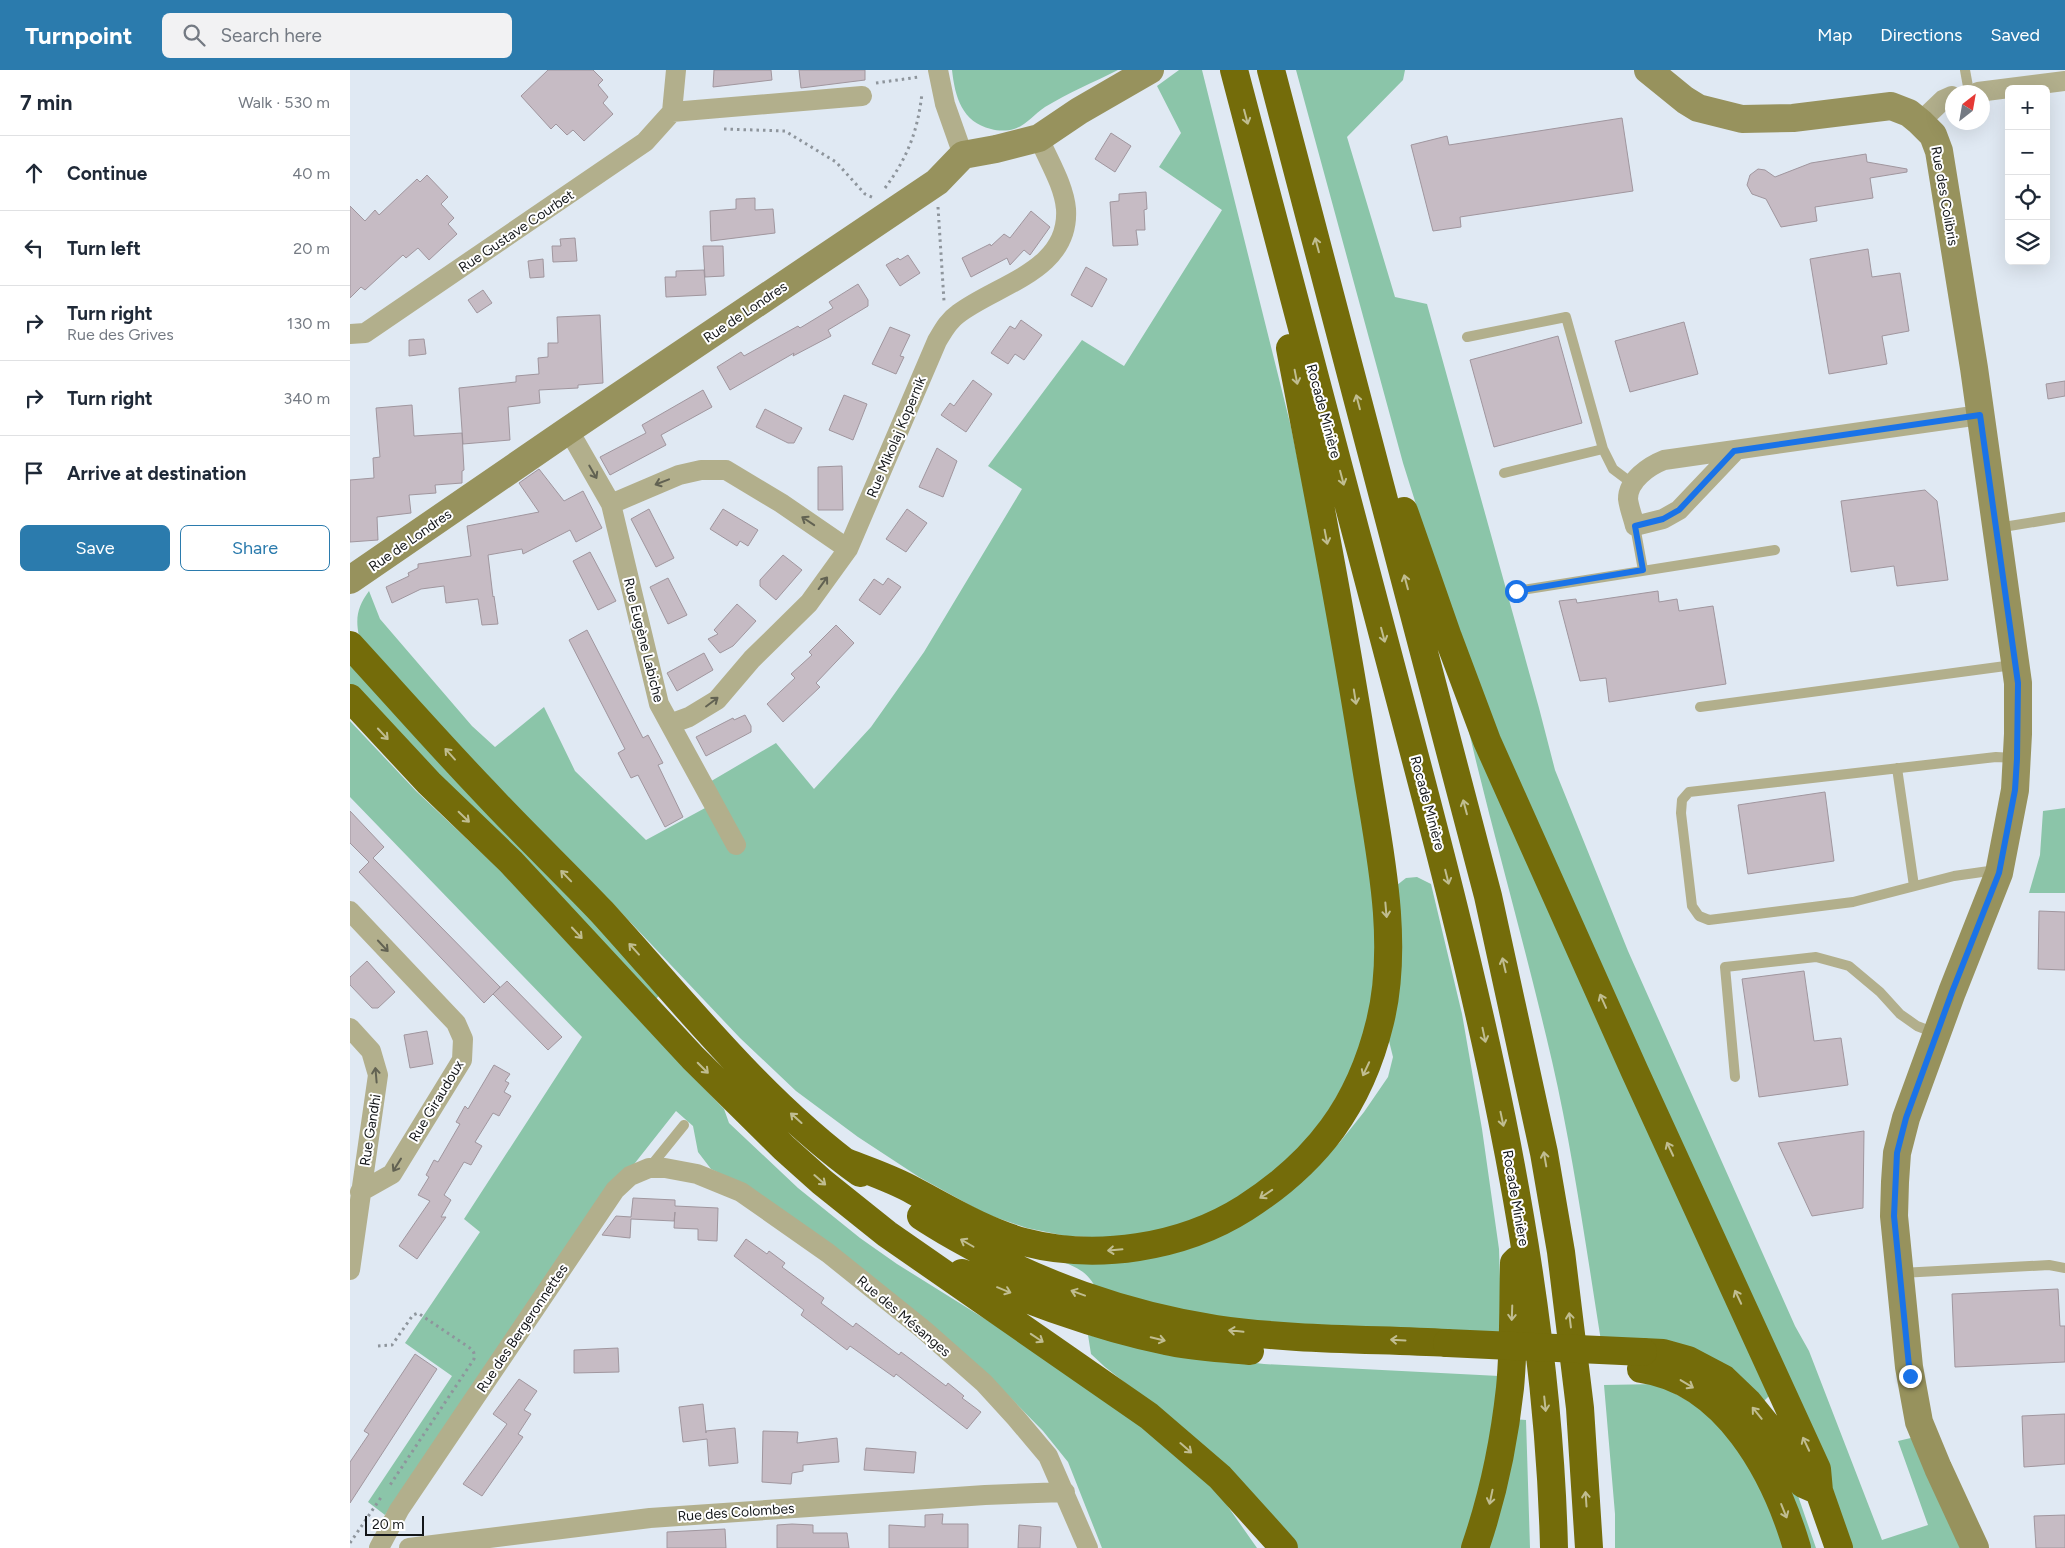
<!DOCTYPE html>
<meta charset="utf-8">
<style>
body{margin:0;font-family:Figtree,sans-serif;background:#f2f2f3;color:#1f2937}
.controls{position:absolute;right:15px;top:15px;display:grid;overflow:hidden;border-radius:8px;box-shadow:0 5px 20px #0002}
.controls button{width:45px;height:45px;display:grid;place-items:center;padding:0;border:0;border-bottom:1px solid #e0e1e3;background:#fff;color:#1f2937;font:25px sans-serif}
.compass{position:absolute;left:1595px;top:15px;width:45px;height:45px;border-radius:50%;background:#fff;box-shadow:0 5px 20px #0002;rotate:31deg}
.scale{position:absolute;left:15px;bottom:12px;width:59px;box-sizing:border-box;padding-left:5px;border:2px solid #131619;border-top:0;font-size:14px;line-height:18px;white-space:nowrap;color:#131619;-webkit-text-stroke:4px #fff;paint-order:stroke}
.stop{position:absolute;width:15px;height:15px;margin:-11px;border:4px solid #1a73e8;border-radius:50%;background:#fff}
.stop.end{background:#1a73e8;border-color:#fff;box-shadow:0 1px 5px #0008}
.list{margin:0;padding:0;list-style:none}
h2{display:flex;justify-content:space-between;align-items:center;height:65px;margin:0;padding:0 20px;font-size:21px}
h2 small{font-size:16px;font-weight:400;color:#747a83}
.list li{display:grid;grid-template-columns:32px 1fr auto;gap:15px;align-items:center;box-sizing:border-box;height:75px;padding:0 20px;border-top:1px solid #e0e1e3}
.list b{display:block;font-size:19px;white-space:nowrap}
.list p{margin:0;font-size:16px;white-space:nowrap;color:#747a83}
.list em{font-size:16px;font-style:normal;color:#747a83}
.actions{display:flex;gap:10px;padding:15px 20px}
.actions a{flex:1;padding:11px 0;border:1px solid #2b7bad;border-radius:8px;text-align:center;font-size:18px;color:#2b7bad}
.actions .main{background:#2b7bad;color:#fff}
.icon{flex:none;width:28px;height:28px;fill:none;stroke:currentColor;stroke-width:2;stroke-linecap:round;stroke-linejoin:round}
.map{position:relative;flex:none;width:1715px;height:1478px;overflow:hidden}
header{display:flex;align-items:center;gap:30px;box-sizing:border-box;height:70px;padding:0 25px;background:#2b7bad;color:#fff}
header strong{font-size:24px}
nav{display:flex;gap:28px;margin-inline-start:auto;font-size:18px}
.search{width:350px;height:45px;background:#f2f2f3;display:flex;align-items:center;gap:12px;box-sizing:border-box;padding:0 18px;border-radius:8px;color:#747a83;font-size:19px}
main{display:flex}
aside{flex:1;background:#fff}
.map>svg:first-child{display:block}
.green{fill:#8bc5a9}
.building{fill:#c6bbc4;stroke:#a0969e}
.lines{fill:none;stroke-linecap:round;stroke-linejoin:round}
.path{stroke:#8e959c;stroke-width:3;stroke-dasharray:2.5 4;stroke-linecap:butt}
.lane{stroke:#b2af8c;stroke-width:10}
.street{stroke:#b2af8c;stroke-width:20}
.secondary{stroke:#97925d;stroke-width:28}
.highway{stroke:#746c0a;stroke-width:28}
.highway-bridge{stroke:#746c0a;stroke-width:28}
.oneway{stroke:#c0bd91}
.oneway2{stroke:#626252}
.route{stroke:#1a73e8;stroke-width:6}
.labels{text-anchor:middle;stroke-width:4;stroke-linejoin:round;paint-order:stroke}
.street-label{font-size:14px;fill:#131619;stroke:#fff}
</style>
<header>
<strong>Turnpoint</strong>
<div class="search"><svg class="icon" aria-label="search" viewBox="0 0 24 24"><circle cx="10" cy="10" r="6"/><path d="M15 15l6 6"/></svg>Search here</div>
<nav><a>Map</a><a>Directions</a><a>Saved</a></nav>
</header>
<main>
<aside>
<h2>7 min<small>Walk · 530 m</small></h2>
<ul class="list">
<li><svg class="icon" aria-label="ahead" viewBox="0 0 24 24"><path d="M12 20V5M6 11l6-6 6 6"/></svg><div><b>Continue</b></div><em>40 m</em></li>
<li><svg class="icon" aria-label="left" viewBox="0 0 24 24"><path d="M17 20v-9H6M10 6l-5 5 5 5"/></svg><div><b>Turn left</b></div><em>20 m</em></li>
<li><svg class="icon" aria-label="right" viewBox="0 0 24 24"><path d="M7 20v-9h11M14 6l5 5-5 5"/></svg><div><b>Turn right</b><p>Rue des Grives</p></div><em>130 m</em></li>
<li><svg class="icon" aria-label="right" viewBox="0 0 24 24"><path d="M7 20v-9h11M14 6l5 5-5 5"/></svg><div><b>Turn right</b></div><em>340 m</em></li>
<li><svg class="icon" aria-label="arrive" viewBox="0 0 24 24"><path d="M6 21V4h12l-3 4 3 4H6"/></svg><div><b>Arrive at destination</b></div></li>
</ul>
<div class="actions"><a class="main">Save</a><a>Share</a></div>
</aside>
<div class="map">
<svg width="1715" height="1478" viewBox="0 0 1715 1478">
<rect width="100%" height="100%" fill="#e0e9f3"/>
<path class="green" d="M602,0H768C744,12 718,23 695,37C684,44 677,55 664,59C657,61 648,61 641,59C612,52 605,27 602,0Z
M829,0H852L941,357L982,559L1027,813L1029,886L1022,948L1004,996L977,1043L947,1082L909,1115L861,1143L815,1160L764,1168L716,1166L677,1158L636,1144L569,1107L508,1067L446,1021L390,968L266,837L161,734L9,566C5,547 8,536 19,521L30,549L122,656L145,677L194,637L225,701L296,770L368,731L358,713L426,673L464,719L521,657L574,582L672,419L638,396L732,270L774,296L872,140L809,97L831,63L807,16Z
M946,0H1055L1053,10L997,67L1045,227L1077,234L1189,638L1205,700L1278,881L1445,1256L1459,1281L1532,1470L1578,1455L1548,1371L1565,1367L1615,1478H1502L1185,752L1104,555L1053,393Z
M2,590L310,924L304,932L0,616V592Z
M1109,619L1419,1326L1414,1331L1251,1271C1236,1177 1223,1083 1202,991C1173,866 1137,744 1109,619Z
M0,651L66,721L152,802L290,951L374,1039L379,1053L448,1118L510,1168L547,1194L730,1308L804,1364L867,1421L907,1478H752L718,1392L693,1361L639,1306L393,1115L361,1099L348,1082L343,1056L326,1041L285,1093L35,1445L18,1432L102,1306L55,1273L130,1162L114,1149L232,967L0,727Z
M1715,738V823H1679L1690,785L1693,741Z
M1067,807L1081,814L1112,944L1132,1059L1149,1179L1152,1268L870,1253L747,1221C739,1202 727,1197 707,1190L747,1189L957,1105L990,1072L1014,1042L1038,1007L1043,987L1037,963L1042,819L1056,808Z
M738,1265L817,1282L914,1294L1149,1306L1136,1400L1115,1478H948L940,1467L820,1348L755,1297L741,1284Z
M1308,1314L1356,1341L1404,1397L1437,1478H1265V1444L1254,1315Z
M1163,1349L1176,1350L1180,1478H1132Z
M1405,1357L1446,1420L1466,1478H1455Z"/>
<path class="building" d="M198,0H243L253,10L248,15L258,27L253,33L263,44L234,71L223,60L217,65L206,54L201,59L171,26Z
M364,0H421L422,10L363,17Z
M449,0H515V10L451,18Z
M1272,48L1283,121L1110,147L1111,157L1083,161L1061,75L1097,66L1099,75Z
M761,63L781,76L765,102L745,89Z
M1516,84L1517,92L1557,99V102L1520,108L1523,128L1465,137L1467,151L1431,157L1416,129L1402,124L1397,115L1400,105L1408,99L1415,100L1425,107L1461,93Z
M77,105L98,127L91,134L104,148L98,154L107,164L79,190L68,178L56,188L53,185L15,220L11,217L0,228V136L15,151L25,140L29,145L67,109L70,112Z
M796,122L797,139L794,140L795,160H786L788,175L763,176L760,132L769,131V124Z
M405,128V140L423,139L425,163L361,171L360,141L386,139V129Z
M681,141L700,157L680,185L674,180L660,195L657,188L621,207L612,188L640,174L641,176L654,164L660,168Z
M225,168L227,191L203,192L202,176H211L210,169Z
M353,176H373L374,206L355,207Z
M1518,179L1522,207L1550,203L1559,261L1532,266L1537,294L1479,304L1460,189Z
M558,185L570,203L550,216L536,195L548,188L550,190Z
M193,189L194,207L180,208L178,191Z
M736,197L757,209L742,237L721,225Z
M354,200L356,225L316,227L315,207H326V201Z
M508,214L518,230V236L478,260L481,266L443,286L444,283L380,320L367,297L391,282L394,286L448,256L450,258L483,238L479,232Z
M133,220L142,233L127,243L118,230Z
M250,245L253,313L228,315V318L189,320L190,333L158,337L160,370L113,374L109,318L166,312V306L189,304L188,288L198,287V273H208L207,247Z
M671,250L692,265L674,290L665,284L658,294L641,283L660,256L665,259Z
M1334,252L1348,304L1280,322L1265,271Z
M540,257L560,265L550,286L554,287L546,304L522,294Z
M1208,266L1232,353L1144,377L1120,290Z
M74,269L76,284L59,286V270Z
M623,310L642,324L616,362L591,345L600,333L604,336Z
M1715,311V326L1698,329L1696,314Z
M353,320L362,337L311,365L316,375L260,405L250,387L296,363L292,355Z
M494,325L517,334L503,370L479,360Z
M62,335L64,366L112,363L114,400L112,401V413L85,415L86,423L59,425L61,443L27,447L28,470L0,472V410L24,408L23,388L30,387L26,338Z
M415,339L452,358L444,373H438L406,357Z
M587,378L607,391L593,427L569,417Z
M492,396L493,440H468V397Z
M189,399L214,431L233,421L252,458L226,472L220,460L173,484L172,479L138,485L143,527L144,526L148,554L132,555L128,529L96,533L94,516L71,519L42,533L36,517L59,506L58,503L68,498V494L121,486L117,456L189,442L169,413Z
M1575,420L1587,431L1598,510L1547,516L1544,496L1501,502L1491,431Z
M299,439L324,488L306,497L281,449Z
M373,439L408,460L398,476L390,471L387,476L360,459Z
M557,439L577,453L556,482L536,469Z
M240,482L266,531L248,540L223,491Z
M433,485L452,500L426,530L410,516V510Z
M318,508L337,545L318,554L300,517Z
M538,508L551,517L530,545L509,530L524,509L533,515Z
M1308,521L1309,532L1327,529L1329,541L1363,536L1376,614L1259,632L1256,608L1230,611L1209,531L1226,529L1227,533Z
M387,534L406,551L383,576L370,583L358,569L368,564L364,560Z
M486,555L504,573L466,613L470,617L433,652L417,634L445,608L441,604L462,585L459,582Z
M237,560L293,668L298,665L313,693L308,695L333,747L315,757L288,705L281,708L268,683L275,679L219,570Z
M354,583L363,600L327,621L317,603Z
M395,645L401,656V662L356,686L346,667L383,648L384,650Z
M1475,722L1484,791L1398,804L1388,735Z
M0,741L34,777L23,788L150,917L134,933L9,802L19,792L0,773Z
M1689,841L1715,842V900L1688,899Z
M17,891L45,922L28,938H22L0,915V907Z
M1454,901L1464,971L1491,968L1498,1015L1409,1027L1392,909Z
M157,911L212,967L198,980L143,924Z
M77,961L83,994L60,998L54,965Z
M144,995L160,1004L155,1011L159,1013L154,1022L161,1026L149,1046L143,1043L125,1072L132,1076L121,1095L114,1092L94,1125L101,1130L91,1147H96L67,1189L49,1176L80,1131L68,1125L79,1107L76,1105L84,1090L88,1092L110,1054L106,1052L115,1036L118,1039Z
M1514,1061L1513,1138L1462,1146L1428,1073Z
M283,1128L325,1130V1136L368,1138L367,1171L348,1170V1159L324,1158L325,1142L324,1151L281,1149L280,1168L252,1165L266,1146L281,1147Z
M396,1169L417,1184L419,1181L435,1193L432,1197L474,1228L471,1233L503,1257L506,1253L549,1285L551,1282L596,1316L598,1313L614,1326L612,1328L631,1342L617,1359L546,1304L544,1307L500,1276L497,1280L451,1245L454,1240L384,1186Z
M1708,1219L1710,1256H1715V1292L1605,1297L1602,1224Z
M268,1278L269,1302L224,1303V1280Z
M65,1284L87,1299L0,1433V1392L19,1364L14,1361Z
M169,1309L187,1321L174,1340L181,1344L168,1364L173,1367L132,1426L113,1414L157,1354L143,1344Z
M353,1334L356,1363V1361L385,1358L388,1393L359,1396L357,1369L333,1372L329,1337Z
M1715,1344V1394L1674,1397L1672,1346Z
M413,1361L448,1362L447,1373L487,1368L489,1392L453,1395V1401L442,1403L441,1414L412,1412Z
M516,1378L566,1382L564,1403L514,1400Z
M593,1444L592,1454H618V1478H539V1455L575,1457V1445Z
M1715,1445V1478H1686L1684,1446Z
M442,1454L463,1455V1463H497L499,1478H427V1455Z
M669,1455L691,1457L690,1478H668Z
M375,1459L376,1478H317V1462Z"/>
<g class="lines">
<path class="path" d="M526,13L569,7
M374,59L435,61L486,92L515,124L524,128
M535,118C558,87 568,60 572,23
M588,137L594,231
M28,1276L42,1275L63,1245L68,1243L117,1276C123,1280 125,1282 124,1289L40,1415
M0,1473L32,1426"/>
<path class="lane" d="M1615,0L1619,22
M1117,267L1216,247L1253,379L1263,399L1283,414
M1154,403L1253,379
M1285,456L1293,500
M1647,458L1715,447
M1166,521L1425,480
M1350,637L1663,595
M1547,698L1564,816
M1646,800L1604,806L1503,832L1359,850L1349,846L1342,836L1331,743L1332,730L1339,722L1646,687L1665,688
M1385,1007L1375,897L1466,887L1499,896L1530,922L1550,944L1567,956L1585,963
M300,1097L334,1055
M1551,1203L1699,1195L1715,1198"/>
<path class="street" d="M588,0L595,34L613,85
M1628,22L1715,11
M322,42L512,26
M322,42L326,0
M1570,52L1593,30L1602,26
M0,264L15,263L295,72L322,42
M217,361L226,373L261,434L309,634L386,775
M1385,381L1329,440L1313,449L1285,456C1283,447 1279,438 1278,429C1278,410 1299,396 1314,390L1630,345
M261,434L329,405L351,400H376L431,433L498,479
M320,654L339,647L367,630L402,589L459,533L498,479L587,271C593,261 598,251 608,244C647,214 720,201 716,139C714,115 698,90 689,68
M0,841L106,953L113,969L112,990L42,1104L10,1122
M0,958L21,981L28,1005L0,1200
M29,1478L49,1440L265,1120L280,1106L299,1098H315L347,1104L391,1122L478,1183L574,1260L634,1313L666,1348L698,1386L738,1478
M59,1478L300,1448L635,1425L715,1422"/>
<path class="secondary" d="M1298,0L1335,30L1348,38L1392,49L1443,48L1541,36L1559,43L1570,52L1583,65L1589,81L1624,298L1668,613V664L1665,720L1649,803L1602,922L1556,1048L1547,1083L1545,1112L1544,1146L1559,1297L1569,1352L1588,1398L1625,1478
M0,510L217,361L587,112L613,85L646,79L689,68L729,41L800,0"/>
<path class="highway" d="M884,0C939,209 994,417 1049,626C1123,905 1197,1188 1204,1478
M921,0L1138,826L1194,1083L1211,1182L1230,1338L1239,1478
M1054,441L1098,567L1137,671L1285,1002L1467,1399L1469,1421L1489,1478
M0,575C44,623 88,673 133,720C172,762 213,801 252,842C333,931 412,1032 510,1103
M0,628L79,713L161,792L343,988L434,1078L472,1112L537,1164L799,1346L870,1407L934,1478
M496,1092C518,1101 543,1109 564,1121C600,1140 634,1161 674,1172C746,1191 832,1178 895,1138C967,1092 1010,1035 1030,952C1050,871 1029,778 1016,697C994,557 967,418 940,278
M571,1146C583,1154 595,1161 607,1168C686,1213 776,1245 866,1259C942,1270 1020,1269 1097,1273
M612,1203C678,1230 745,1257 816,1271C843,1277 872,1278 900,1281
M1293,1282L1313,1283L1338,1290L1374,1309L1398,1332L1424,1364L1453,1414L1469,1421
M1291,1299C1376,1311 1425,1403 1447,1478
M1125,1478C1143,1426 1154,1373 1160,1318C1164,1277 1163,1234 1164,1193L1167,1190"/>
<path class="highway-bridge" d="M1097,1273L1293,1282"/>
</g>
<defs><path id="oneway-shaft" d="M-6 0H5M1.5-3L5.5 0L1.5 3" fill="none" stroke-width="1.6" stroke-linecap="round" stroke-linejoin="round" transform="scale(1.25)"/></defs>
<g class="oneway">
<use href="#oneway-shaft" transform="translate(896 47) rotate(75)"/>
<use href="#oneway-shaft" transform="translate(967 175) rotate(-105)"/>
<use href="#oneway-shaft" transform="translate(946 307) rotate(79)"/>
<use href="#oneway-shaft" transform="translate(1008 332) rotate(-105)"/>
<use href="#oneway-shaft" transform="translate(992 408) rotate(75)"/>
<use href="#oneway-shaft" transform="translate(976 467) rotate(79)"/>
<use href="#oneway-shaft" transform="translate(1056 512) rotate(-105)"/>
<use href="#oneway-shaft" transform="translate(1033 565) rotate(75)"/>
<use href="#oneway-shaft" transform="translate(1005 627) rotate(81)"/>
<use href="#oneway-shaft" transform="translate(33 664) rotate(47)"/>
<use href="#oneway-shaft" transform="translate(100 684) rotate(-132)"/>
<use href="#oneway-shaft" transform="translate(1115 737) rotate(-105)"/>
<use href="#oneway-shaft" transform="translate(114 747) rotate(44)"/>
<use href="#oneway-shaft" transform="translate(216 806) rotate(-134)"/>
<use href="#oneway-shaft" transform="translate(1097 807) rotate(76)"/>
<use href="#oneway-shaft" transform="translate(1036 840) rotate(85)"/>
<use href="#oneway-shaft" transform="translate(227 863) rotate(47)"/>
<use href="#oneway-shaft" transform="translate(284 879) rotate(-132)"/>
<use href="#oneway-shaft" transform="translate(1154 895) rotate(-103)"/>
<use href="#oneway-shaft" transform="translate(1253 931) rotate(-114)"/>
<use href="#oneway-shaft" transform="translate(1134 965) rotate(78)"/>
<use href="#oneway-shaft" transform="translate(353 998) rotate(45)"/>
<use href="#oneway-shaft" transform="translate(1016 999) rotate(115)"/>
<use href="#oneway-shaft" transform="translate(446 1048) rotate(-138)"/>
<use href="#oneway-shaft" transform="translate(1152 1049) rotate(78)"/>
<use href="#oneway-shaft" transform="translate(1320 1079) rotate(-115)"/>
<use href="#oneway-shaft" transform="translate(1195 1089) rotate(-100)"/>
<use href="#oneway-shaft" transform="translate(470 1110) rotate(41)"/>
<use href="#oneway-shaft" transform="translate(916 1124) rotate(146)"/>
<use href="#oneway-shaft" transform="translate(617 1173) rotate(-150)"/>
<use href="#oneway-shaft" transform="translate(765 1180) rotate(175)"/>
<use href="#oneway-shaft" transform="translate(654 1220) rotate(22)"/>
<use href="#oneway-shaft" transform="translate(728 1223) rotate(-160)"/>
<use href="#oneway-shaft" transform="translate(1388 1227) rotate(-115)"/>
<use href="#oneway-shaft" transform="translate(1162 1243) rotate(92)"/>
<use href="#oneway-shaft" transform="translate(1220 1250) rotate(-97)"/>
<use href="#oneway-shaft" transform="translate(886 1261) rotate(-174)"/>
<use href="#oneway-shaft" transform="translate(687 1268) rotate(34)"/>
<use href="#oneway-shaft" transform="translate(808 1269) rotate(14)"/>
<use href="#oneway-shaft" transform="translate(1048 1270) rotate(-177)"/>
<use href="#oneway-shaft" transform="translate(1337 1314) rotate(31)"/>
<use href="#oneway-shaft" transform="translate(1195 1334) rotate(84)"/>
<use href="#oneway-shaft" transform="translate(1407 1343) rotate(-129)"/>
<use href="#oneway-shaft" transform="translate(1456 1374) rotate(-115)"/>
<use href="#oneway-shaft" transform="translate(836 1378) rotate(41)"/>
<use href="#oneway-shaft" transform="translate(1141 1427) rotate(102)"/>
<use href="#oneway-shaft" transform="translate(1236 1429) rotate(-94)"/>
<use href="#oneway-shaft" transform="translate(1434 1441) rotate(68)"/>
</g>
<g class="oneway2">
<use href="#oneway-shaft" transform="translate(243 402) rotate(60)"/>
<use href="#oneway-shaft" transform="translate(312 412) rotate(159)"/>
<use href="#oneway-shaft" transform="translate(458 451) rotate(-146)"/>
<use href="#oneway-shaft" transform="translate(473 513) rotate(-54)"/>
<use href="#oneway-shaft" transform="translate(362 632) rotate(-37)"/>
<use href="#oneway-shaft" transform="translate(33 876) rotate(47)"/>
<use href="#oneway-shaft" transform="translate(26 1005) rotate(-95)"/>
<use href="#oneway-shaft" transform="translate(47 1095) rotate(122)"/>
</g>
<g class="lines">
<path class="route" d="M1166,521L1293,500L1285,456L1313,449L1329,440L1384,381L1630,345L1668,613L1667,689L1665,720L1649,803L1602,922L1556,1048L1547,1083L1544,1146L1560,1306"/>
</g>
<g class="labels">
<g class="street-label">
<text transform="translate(1595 126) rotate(80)" y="5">Rue des Colibris</text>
<text transform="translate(166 161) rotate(-34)" y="5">Rue Gustave Courbet</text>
<text transform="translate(395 242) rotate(-34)" y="5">Rue de Londres</text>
<text transform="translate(974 341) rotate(75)" y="5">Rocade Minière</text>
<text transform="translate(546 367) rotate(-67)" y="5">Rue Mikolaj Kopernik</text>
<text transform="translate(60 470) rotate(-35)" y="5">Rue de Londres</text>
<text transform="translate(294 570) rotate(76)" y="5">Rue Eugène Labiche</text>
<text transform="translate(1078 733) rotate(75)" y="5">Rocade Minière</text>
<text transform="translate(86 1031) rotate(-59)" y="5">Rue Giraudoux</text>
<text transform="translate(20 1060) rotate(-81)" y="5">Rue Gandhi</text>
<text transform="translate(1166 1128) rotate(80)" y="5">Rocade Minière</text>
<text transform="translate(554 1246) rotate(40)" y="5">Rue des Mésanges</text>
<text transform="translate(172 1258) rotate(-56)" y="5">Rue des Bergeronnettes</text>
<text transform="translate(386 1442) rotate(-4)" y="5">Rue des Colombes</text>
</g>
</g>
</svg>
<div class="controls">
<button>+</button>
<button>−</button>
<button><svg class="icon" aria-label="locate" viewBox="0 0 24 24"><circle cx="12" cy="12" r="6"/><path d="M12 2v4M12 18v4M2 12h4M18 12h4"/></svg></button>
<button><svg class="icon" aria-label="layers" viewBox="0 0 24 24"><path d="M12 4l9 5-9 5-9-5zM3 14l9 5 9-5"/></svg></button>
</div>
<svg class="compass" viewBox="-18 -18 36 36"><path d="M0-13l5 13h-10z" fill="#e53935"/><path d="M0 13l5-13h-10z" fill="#747a83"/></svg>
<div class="scale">20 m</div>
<div class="stop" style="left:1166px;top:521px"></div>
<div class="stop end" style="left:1560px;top:1306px"></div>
</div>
</main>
